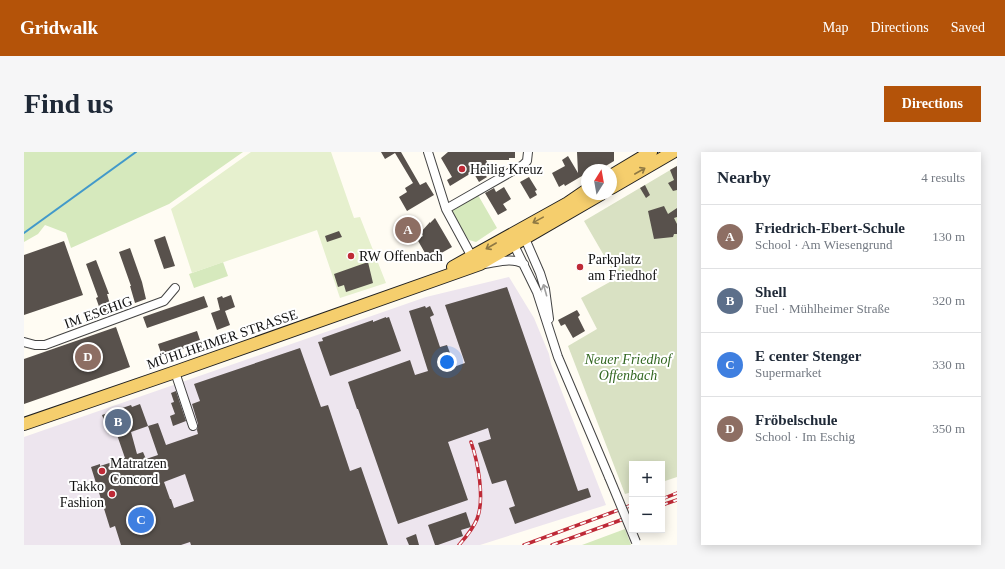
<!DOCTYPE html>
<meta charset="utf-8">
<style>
body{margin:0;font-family:Georgia,serif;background:#f6f6f7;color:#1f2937}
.controls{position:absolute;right:12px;bottom:12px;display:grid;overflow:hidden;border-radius:0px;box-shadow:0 2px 10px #0003}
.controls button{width:36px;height:36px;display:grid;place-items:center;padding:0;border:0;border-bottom:1px solid #e0e1e3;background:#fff;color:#1f2937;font:20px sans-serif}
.compass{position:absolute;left:557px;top:12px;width:36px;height:36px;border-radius:50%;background:#fff;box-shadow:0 2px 10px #0003;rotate:11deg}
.you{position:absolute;left:423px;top:210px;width:14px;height:14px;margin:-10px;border:3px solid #fff;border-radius:50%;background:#1a73e8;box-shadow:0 0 0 6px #1a73e833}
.badge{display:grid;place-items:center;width:26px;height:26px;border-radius:50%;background:#b45309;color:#fff;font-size:13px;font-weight:700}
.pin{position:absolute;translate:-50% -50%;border:2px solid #fff;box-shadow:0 1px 4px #0006}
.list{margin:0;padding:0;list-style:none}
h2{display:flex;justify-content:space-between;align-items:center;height:52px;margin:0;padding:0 16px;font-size:17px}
h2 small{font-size:13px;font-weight:400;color:#747a83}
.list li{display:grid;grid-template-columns:26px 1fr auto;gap:12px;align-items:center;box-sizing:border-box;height:64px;padding:0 16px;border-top:1px solid #e0e1e3}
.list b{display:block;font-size:15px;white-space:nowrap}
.list p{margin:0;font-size:13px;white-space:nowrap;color:#747a83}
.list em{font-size:13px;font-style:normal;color:#747a83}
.map{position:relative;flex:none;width:653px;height:393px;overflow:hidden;border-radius:0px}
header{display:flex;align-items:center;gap:24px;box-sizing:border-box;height:56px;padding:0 20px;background:#b45309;color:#fff}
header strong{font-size:19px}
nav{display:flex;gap:22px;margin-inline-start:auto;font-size:14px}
.intro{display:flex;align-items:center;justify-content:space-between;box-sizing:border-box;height:96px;padding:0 24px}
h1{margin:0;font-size:28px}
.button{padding:10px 18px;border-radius:0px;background:#b45309;color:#fff;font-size:14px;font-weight:700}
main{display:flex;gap:24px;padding:0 24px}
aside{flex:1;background:#fff;border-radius:0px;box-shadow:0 2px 10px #0003}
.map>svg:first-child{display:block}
.industrial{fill:#ede5ee}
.green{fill:#d6e9bd}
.cemetery{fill:#d9e1c3}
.pitch{fill:#e6f0ce}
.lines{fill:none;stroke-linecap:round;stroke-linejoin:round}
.stream{stroke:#4299ca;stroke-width:2}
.building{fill:#58514c;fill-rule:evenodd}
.minor-casing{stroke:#434343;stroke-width:10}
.primary-casing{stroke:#212121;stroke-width:14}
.minor{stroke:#fff;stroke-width:8}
.primary{stroke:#f5ce6d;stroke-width:12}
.rail-casing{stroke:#be2a37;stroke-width:3.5}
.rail{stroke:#fff;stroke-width:2;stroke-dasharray:6;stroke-linecap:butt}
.minor-bridge-casing{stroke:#434343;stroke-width:10;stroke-linecap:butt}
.minor-bridge{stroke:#fff;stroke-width:8}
.oneway{stroke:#8e7843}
.oneway2{stroke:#9f9f9f}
.poi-dot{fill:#be2a37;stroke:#fff;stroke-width:1.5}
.labels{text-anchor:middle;stroke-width:4;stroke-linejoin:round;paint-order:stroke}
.poi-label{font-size:14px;fill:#101010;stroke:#fff;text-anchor:start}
.street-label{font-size:14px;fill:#101010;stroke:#fff}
.park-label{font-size:14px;font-style:italic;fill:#326721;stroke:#fff}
</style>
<header>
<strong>Gridwalk</strong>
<nav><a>Map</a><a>Directions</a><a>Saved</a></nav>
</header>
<div class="intro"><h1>Find us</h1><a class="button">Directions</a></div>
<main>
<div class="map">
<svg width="653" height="393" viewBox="0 0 653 393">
<rect width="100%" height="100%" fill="#fffcf3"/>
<path class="industrial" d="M485,125L510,166L525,202L527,212L582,353L456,393H0V285L402,145Z"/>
<path class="green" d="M0,0H219L145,52L47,96L42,81L21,73L14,82L0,90Z
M454,43L473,76L452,90L445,88L425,59Z
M199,110L204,124L170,136L165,122Z
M601,377L607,393H558Z"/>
<path class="cemetery" d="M653,14V325L638,330V312H608V340L601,342L544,194L573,177L557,146L593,126L560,69Z"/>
<path class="pitch" d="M227,0H307L330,66L336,65L362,131L316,146L293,78L168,121L147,57Z"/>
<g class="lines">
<path class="stream" d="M0,81L112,0"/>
</g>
<path class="building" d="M357,0H377L396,33L402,30L410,43L383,59L375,45L383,40L381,36L389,31L371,1L361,7Z
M424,0H491V6H485V8H462L468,20L462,24L463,25L455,30L449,20L426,34L423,28L428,25L417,6Z
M553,0H590V9L575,18H563V21L541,34L540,32L535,35L528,21L541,14L538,8L544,4L554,21Z
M653,14V38L649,39L644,31L650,28L646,18Z
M505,25L513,38L511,39L513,43L506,47L496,30Z
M621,33L626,43L622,46L616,36Z
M480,35L487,47L479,52L483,58L474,63L461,41L470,36L472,40Z
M640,54L644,62L653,56V65L650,66L653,72V82H650L649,85L630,87L624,59Z
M411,66L428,95L405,108L393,87L399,84L397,80L406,70V71Z
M315,79L318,85L303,90L301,84Z
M141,84L151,114L140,117L130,88Z
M40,89L59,143L0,163V103Z
M106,96L118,130L122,147L111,151L106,134H107L95,100Z
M609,103L610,107L596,112L593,107Z
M72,108L85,142H83L88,159L78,163L72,146L74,145L62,112Z
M344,110L349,131L322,140L320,133L314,135L310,122Z
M483,135L554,339L564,336L567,345L491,372L485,356L491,354L482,328L468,332L454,291L467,287L464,276L424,290L444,348L374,372L334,257H333L324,230L386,208L391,223L404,219L385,159L401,154L402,156L406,154L410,163L406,165L416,195L423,193L426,201L425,202L426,204L417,207L421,218L441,211L421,153Z
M207,143L211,155L201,159L206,173L193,178L187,161L196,158L193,146L198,144L199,146Z
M180,144L184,155L123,176L119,165Z
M553,158L556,163L554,165L561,179L549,186L541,172L537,174L534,168Z
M362,165V166L365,165L377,199L306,224L294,190L299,189L298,186L349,168V170Z
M92,175L106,215L0,252V207Z
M173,179L177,191L138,204L134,192Z
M276,196L297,255L304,253L326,319L337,315L364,393H167L166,390L157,393H97L91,374L86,376L67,315L76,312V314L101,306L92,280L85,282L78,263L107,253L108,255L116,252L124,274L134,271L142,293L174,282L173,278L174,272L168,252L176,249L170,232ZM124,274L134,303L122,307L119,300L113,302L107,280ZM161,322L170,349L150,356L147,347H146L140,330Z
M152,239L162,269L149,274L146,264L151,262L147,251L150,250L147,241Z
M442,360L447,375L437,378L439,384L414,393H411L404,373Z
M392,382L395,393H385L382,386Z"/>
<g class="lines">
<defs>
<path id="minor" d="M404,0L422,57L448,105
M422,57L499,13L503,9L504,0
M499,82L516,121L521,137L525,167
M488,89L513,140L534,205L585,325
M460,112C474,110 488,105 500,112
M0,190L11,193H21L140,149L151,136
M151,220L169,274"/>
<path id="primary" d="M587,24L627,0
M587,36L649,0
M429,115L544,51L563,38
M0,272L151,220L456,112L577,42"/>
</defs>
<use href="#minor" class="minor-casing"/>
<use href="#primary" class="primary-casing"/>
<use href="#minor" class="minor"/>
<use href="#primary" class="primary"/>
<defs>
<path id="rail" d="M638,347L653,341
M638,353L653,348
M435,393C442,385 449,377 453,367C461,347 454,310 447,290
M500,393L608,353
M528,393L608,364"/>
</defs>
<use href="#rail" class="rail-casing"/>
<use href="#rail" class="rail"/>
<defs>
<path id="minor-bridge" d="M585,325L612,390"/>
</defs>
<use href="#minor-bridge" class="minor-bridge-casing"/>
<use href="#minor-bridge" class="minor-bridge"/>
</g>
<defs><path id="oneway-shaft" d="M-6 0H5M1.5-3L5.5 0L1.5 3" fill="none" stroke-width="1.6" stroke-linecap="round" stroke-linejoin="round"/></defs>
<g class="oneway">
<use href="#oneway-shaft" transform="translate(616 19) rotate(-30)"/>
<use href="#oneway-shaft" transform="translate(514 68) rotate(151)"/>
<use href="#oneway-shaft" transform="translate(467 94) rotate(150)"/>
</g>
<use class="oneway2" href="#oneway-shaft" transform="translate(521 138) rotate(-106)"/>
<g class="poi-dot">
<circle cx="438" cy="17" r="4"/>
<circle cx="327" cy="104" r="4"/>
<circle cx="556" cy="115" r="4"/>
<circle cx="78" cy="319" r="4"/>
<circle cx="88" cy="342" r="4"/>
</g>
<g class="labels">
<g class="poi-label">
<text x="446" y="22">Heilig Kreuz</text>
<text x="335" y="109">RW Offenbach</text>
<text x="564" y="112">Parkplatz<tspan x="564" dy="16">am Friedhof</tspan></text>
<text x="86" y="316">Matratzen<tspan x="86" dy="16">Concord</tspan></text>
<text x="80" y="339" text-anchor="end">Takko<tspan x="80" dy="16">Fashion</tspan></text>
</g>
<g class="street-label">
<text transform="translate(74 160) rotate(-20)" y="5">IM ESCHIG</text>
<text transform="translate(198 187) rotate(-19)" y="5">MÜHLHEIMER STRASSE</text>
</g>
<g class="park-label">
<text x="604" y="212">Neuer Friedhof<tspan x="604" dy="16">Offenbach</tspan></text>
</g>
</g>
</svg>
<div class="controls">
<button>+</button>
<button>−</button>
</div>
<svg class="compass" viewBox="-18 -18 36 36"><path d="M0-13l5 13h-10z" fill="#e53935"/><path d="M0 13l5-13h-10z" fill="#747a83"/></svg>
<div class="you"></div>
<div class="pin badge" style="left:384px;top:78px;background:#8d6e63">A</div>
<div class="pin badge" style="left:94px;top:270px;background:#5c6f8a">B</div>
<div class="pin badge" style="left:117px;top:368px;background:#3f7fe0">C</div>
<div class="pin badge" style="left:64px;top:205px;background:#8d6e63">D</div>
</div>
<aside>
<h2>Nearby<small>4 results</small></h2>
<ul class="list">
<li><span class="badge" style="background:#8d6e63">A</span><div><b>Friedrich-Ebert-Schule</b><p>School · Am Wiesengrund</p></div><em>130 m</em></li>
<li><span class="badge" style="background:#5c6f8a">B</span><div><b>Shell</b><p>Fuel · Mühlheimer Straße</p></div><em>320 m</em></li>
<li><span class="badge" style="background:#3f7fe0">C</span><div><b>E center Stenger</b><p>Supermarket</p></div><em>330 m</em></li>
<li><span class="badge" style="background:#8d6e63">D</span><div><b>Fröbelschule</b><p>School · Im Eschig</p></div><em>350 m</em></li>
</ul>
</aside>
</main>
